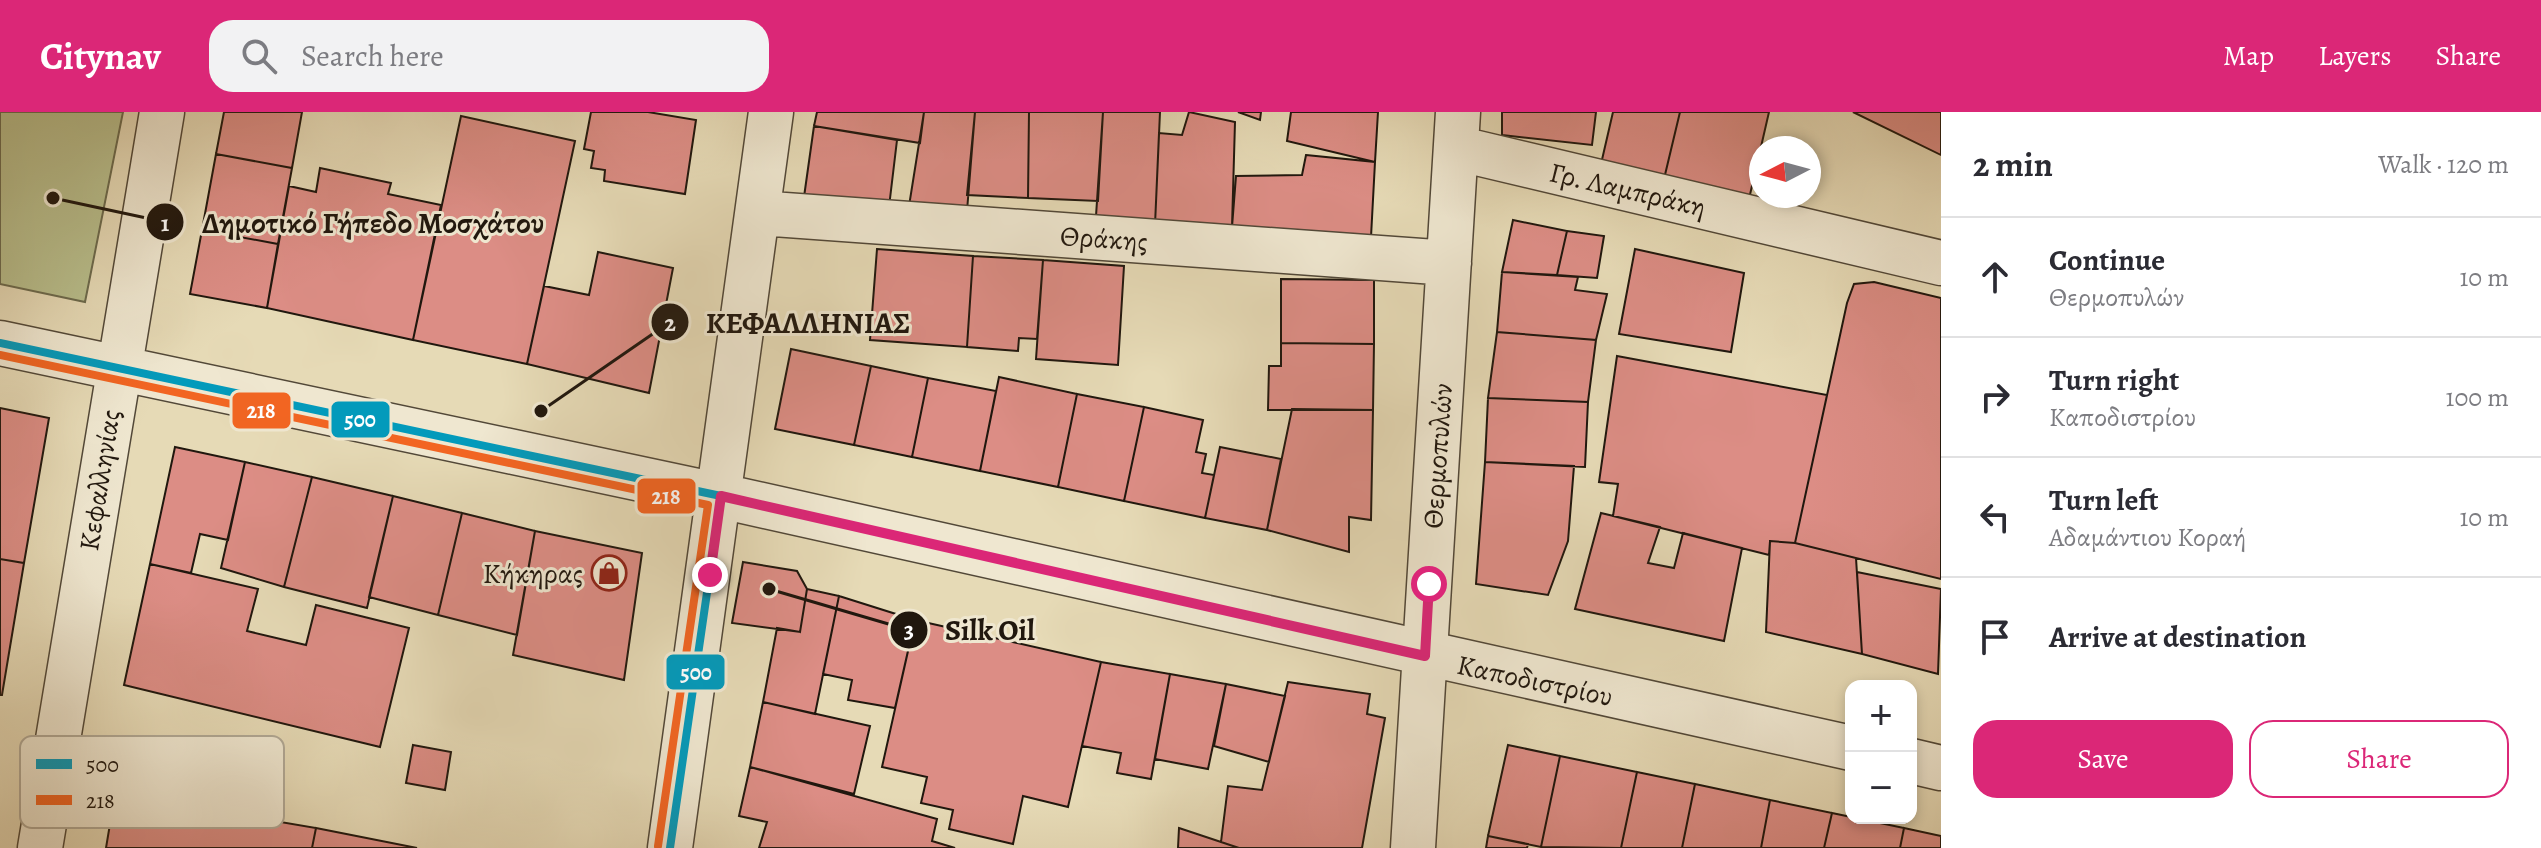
<!DOCTYPE html>
<meta charset="utf-8">
<style>
body{margin:0;font-family:Alegreya,serif;background:#f2f2f3;color:#2b2b33}
.controls{position:absolute;right:24px;bottom:24px;display:grid;overflow:hidden;border-radius:16px;box-shadow:0 4px 12px #0003}
.controls button{width:72px;height:72px;display:grid;place-items:center;padding:0;border:0;border-bottom:2px solid #e1e1e2;background:#fff;color:#2b2b33;font:40px sans-serif}
.compass{position:absolute;left:1749px;top:24px;width:72px;height:72px;border-radius:50%;background:#fff;box-shadow:0 4px 12px #0003;rotate:264deg}
.stop{position:absolute;width:24px;height:24px;margin:-18px;border:6px solid #db2777;border-radius:50%;background:#fff}
.stop.end{background:#db2777;border-color:#fff;box-shadow:0 2px 8px #0008}
.list{margin:0;padding:0;list-style:none}
h2{display:flex;justify-content:space-between;align-items:center;height:104px;margin:0;padding:0 32px;font-size:34px}
h2 small{font-size:26px;font-weight:400;color:#7c7c81}
.list li{display:grid;grid-template-columns:52px 1fr auto;gap:24px;align-items:center;box-sizing:border-box;height:120px;padding:0 32px;border-top:2px solid #e1e1e2}
.list b{display:block;font-size:30px;white-space:nowrap}
.list p{margin:0;font-size:26px;white-space:nowrap;color:#7c7c81}
.list em{font-size:26px;font-style:normal;color:#7c7c81}
.actions{display:flex;gap:16px;padding:24px 32px}
.actions a{flex:1;padding:18px 0;border:2px solid #db2777;border-radius:24px;text-align:center;font-size:28px;color:#db2777}
.actions .main{background:#db2777;color:#fff}
.icon{flex:none;width:44px;height:44px;fill:none;stroke:currentColor;stroke-width:2;stroke-linecap:round;stroke-linejoin:round}
.map{position:relative;flex:none;width:1941px;height:736px;overflow:hidden}
header{display:flex;align-items:center;gap:48px;box-sizing:border-box;height:112px;padding:0 40px;background:#db2777;color:#fff}
header strong{font-size:38px}
nav{display:flex;gap:44px;margin-inline-start:auto;font-size:28px}
.search{width:560px;height:72px;background:#f2f2f3;display:flex;align-items:center;gap:20px;box-sizing:border-box;padding:0 28px;border-radius:24px;color:#7c7c81;font-size:30px}
main{display:flex}
aside{flex:1;background:#fff}
.map>svg:first-child{display:block}
.green{fill:#b8be8c;stroke:#6c6a4d;stroke-width:2}
.building{fill:#dc8d85;stroke:#20170e;stroke-width:2}
.lines{fill:none;stroke-linecap:round;stroke-linejoin:round}
.street-casing{stroke:#524838;stroke-width:47}
.street{stroke:#efe7d0;stroke-width:44}
.bus-1-casing{stroke:#efe7d0;stroke-width:14}
.bus-2-casing{stroke:#efe7d0;stroke-width:14}
.bus-1{stroke:#039abb;stroke-width:8}
.bus-2{stroke:#f26522;stroke-width:8}
.route{stroke:#db2777;stroke-width:10}
.labels{text-anchor:middle;stroke-width:6;stroke-linejoin:round;paint-order:stroke}
.street-label{font-size:28px;fill:#20170e;stroke:#efe7d0}
.poi-label{font-size:28px;fill:#20170e;stroke:#efe7d0;text-anchor:end}
.key{fill:#efe7d0;stroke:#b1a996;stroke-width:2}
.key-label{font-size:22px;fill:#20170e}
.leader{fill:none;stroke:#20170e;stroke-width:3}
.callout-dot{fill:#20170e;stroke:#efe7d0;stroke-width:3}
.mark-label{font-size:24px;text-anchor:middle;font-weight:bold;fill:#fff}
.callout-label{font-size:30px;text-anchor:middle;font-weight:bold;fill:#20170e;stroke:#efe7d0;stroke-width:6;stroke-linejoin:round;paint-order:stroke}
.line-badge{stroke:#efe7d0;stroke-width:3}
.badge-label{font-size:22px;text-anchor:middle;font-weight:bold;fill:#fff}
</style>
<header>
<strong>Citynav</strong>
<div class="search"><svg class="icon" aria-label="search" viewBox="0 0 24 24"><circle cx="10" cy="10" r="6"/><path d="M15 15l6 6"/></svg>Search here</div>
<nav><a>Map</a><a>Layers</a><a>Share</a></nav>
</header>
<main>
<div class="map">
<svg width="1941" height="736" viewBox="0 0 1941 736">
<rect width="100%" height="100%" fill="#e6dab6"/>
<filter id="stains"><feTurbulence type="fractalNoise" baseFrequency=".0025" numOctaves="4"/><feColorMatrix values="0 0 0 0 .2 0 0 0 0 .09 0 0 0 0 .02 0 0 0 .5 -.17"/></filter>
<radialGradient id="worn" r=".72"><stop offset=".6" stop-color="#630" stop-opacity="0"/><stop offset="1" stop-color="#630" stop-opacity=".3"/></radialGradient>
<path class="green" d="M0,0H123L85,190L0,172Z"/>
<path class="building" d="M224,0H302L292,56L216,42Z
M591,0H648L696,8L685,82L604,69L605,58L591,56L594,39L584,37Z
M817,0H924L920,31L814,14Z
M924,0H975L967,99L909,94Z
M975,0H1029L1028,86L967,83Z
M1029,0H1103L1098,89L1028,86Z
M1103,0H1160L1155,113L1096,104Z
M1189,0L1235,10L1232,115L1155,113L1159,21L1182,23Z
M1238,0H1261L1260,8Z
M1291,0H1378L1375,50L1287,29Z
M1502,0H1596L1592,33L1502,23Z
M1613,0H1680L1664,67L1601,52Z
M1680,0H1769L1749,87L1664,67Z
M1853,0H1941V43Z
M461,4L575,29L527,252L413,228Z
M814,14L897,28L889,95L804,85Z
M216,42L292,56L278,132L202,118Z
M1306,43L1375,50L1371,125L1232,115L1236,64L1302,63Z
M320,56L391,71L388,82L441,93L413,228L267,196L289,74L316,80Z
M1513,108L1567,119L1557,163L1502,160Z
M202,118L278,132L267,196L190,182Z
M1567,119L1604,124L1597,166L1557,163Z
M877,137L973,144L967,235L870,228Z
M1635,137L1744,161L1731,240L1619,222Z
M598,140L673,156L649,281L527,252L544,174L589,183Z
M973,144L1043,148L1037,227L1019,226L1018,239L967,235Z
M1043,148L1124,154L1118,253L1036,247Z
M1502,160L1578,165L1575,178L1607,182L1596,228L1497,220Z
M1281,167L1374,168V232L1281,231Z
M1874,170L1941,186V467L1795,431L1847,191L1854,172Z
M1497,220L1596,228L1588,290L1488,286Z
M1281,231L1374,232L1373,298H1268L1269,254H1281Z
M791,237L871,254L854,333L775,317Z
M1617,244L1827,283L1795,431L1770,429L1769,443L1613,404L1618,372L1599,370Z
M871,254L928,266L912,345L854,333Z
M999,265L1077,282L1058,375L980,359Z
M928,266L996,279L980,359L912,345Z
M1077,282L1144,295L1124,389L1058,375Z
M1488,286L1588,290L1585,355L1485,350Z
M1144,295L1203,308L1196,340L1206,342L1202,361L1214,363L1205,406L1124,389Z
M0,296L49,306L24,451L0,447Z
M1292,297L1373,298L1371,408L1349,405V440L1267,418Z
M175,335L245,350L228,428L200,422L191,461L150,452Z
M1220,335L1281,347L1267,418L1205,406Z
M245,350L312,365L284,475L221,456Z
M1485,350L1574,354L1568,429L1548,483L1476,472Z
M312,365L393,384L367,496L284,475Z
M393,384L462,401L438,503L369,485Z
M462,401L535,419L517,523L438,503Z
M1601,401L1660,415L1648,451L1674,456L1683,421L1742,436L1724,529L1575,497Z
M535,419L642,441L624,568L513,543Z
M1770,429L1795,431L1856,446L1862,542L1766,520Z
M0,447L24,451L2,583H0Z
M743,450L797,459L807,477L800,520L732,511Z
M150,452L258,477L247,519L306,533L316,493L409,516L380,635L124,573Z
M1857,460L1941,477L1938,562L1862,542Z
M807,477L839,484L815,602L763,590L777,516L800,520Z
M839,484L915,508L895,596L848,588L852,568L823,562Z
M915,508L1101,550L1068,695L1023,684L1013,732L949,717L953,698L921,691L927,665L882,655Z
M1101,550L1170,562L1151,667L1117,661L1121,641L1082,634Z
M1170,562L1226,572L1208,657L1155,647Z
M1288,570L1370,582L1367,602L1385,606L1362,736H1239L1221,730L1228,674L1262,678Z
M1226,572L1285,584L1269,650L1214,634Z
M763,590L870,614L854,682L750,655Z
M413,633L451,640L445,678L406,671Z
M1508,633L1560,644L1541,735L1488,724Z
M1560,644L1637,660L1621,736L1541,735Z
M750,655L937,707L932,729L955,736H759L767,710L739,704Z
M1637,660L1695,672L1682,736H1621Z
M1695,672L1770,688L1761,736H1682Z
M115,682L316,716L312,736H106Z
M1770,688L1832,701L1824,736H1761Z
M1832,701L1904,716L1900,736H1824Z
M316,716L417,736H312Z
M1179,716L1239,736H1178Z
M1904,716L1941,724V736H1900Z
M1488,724L1528,732L1527,736H1486Z"/>
<g class="lines">
<defs>
<path id="street" d="M1456,36L1941,151
M758,101L1449,151
M0,231L721,384L1851,636
M1911,649L1941,656
M40,736L162,0
M670,736L771,0
M1413,736L1458,0"/>
</defs>
<use href="#street" class="street-casing"/>
<use href="#street" class="street"/>
<defs>
<path id="bus-1" d="M0,231L721,384
M670,736L721,384"/>
<path id="bus-2" d="M0,243L708,393L658,734"/>
</defs>
<use href="#bus-1" class="bus-1-casing"/>
<use href="#bus-2" class="bus-2-casing"/>
<use href="#bus-1" class="bus-1"/>
<use href="#bus-2" class="bus-2"/>
</g>
<g class="lines">
<path class="route" d="M710,463L721,384L1425,544L1429,472"/>
</g>
<defs>
<symbol id="shop-ring" viewBox="-11 -11 22 22"><circle r="9.5" fill="#efe7d0" stroke="#8f2418" stroke-width="1.5"/><path d="M-5-2.5h2.3a2.7 3.5 0 0 1 5.4 0H5L5.5 6h-11ZM-1.5-2.5h3a1.5 2.3 0 0 0-3 0Z" fill="#8f2418"/></symbol>
</defs>
<g fill-rule="evenodd">
<use href="#shop-ring" x="589" y="441" width="40" height="40"/>
</g>
<g class="labels">
<g class="street-label">
<text transform="translate(1628 77) rotate(13)" y="10">Γρ. Λαμπράκη</text>
<text transform="translate(1104 126) rotate(4)" y="10">Θράκης</text>
<text transform="translate(1437 344) rotate(-86)" y="10">Θερμοπυλών</text>
<text transform="translate(99 368) rotate(-81)" y="10">Κεφαλληνίας</text>
<text transform="translate(1535 568) rotate(12)" y="10">Καποδιστρίου</text>
</g>
<g class="poi-label">
<text x="583" y="471">Κήκηρας</text>
</g>
</g>
<rect x="20" y="624" width="264" height="92" rx="12" class="key"/>
<rect x="36" y="647" width="36" height="10" fill="#039abb"/>
<rect x="36" y="683" width="36" height="10" fill="#f26522"/>
<g class="key-label">
<text x="86" y="660">500</text>
<text x="86" y="696">218</text>
</g>
<path class="leader" d="M53 86L165 110M541 299L670 210M769 477L909 518"/>
<g class="callout-dot">
<circle cx="53" cy="86" r="8"/>
<circle cx="541" cy="299" r="8"/>
<circle cx="769" cy="477" r="8"/>
<circle cx="165" cy="110" r="20"/>
<circle cx="670" cy="210" r="20"/>
<circle cx="909" cy="518" r="20"/>
</g>
<g class="mark-label">
<text x="165" y="119">1</text>
<text x="670" y="219">2</text>
<text x="909" y="526">3</text>
</g>
<g class="callout-label">
<text x="373" y="121">Δημοτικό Γήπεδο Μοσχάτου</text>
<text x="808" y="221">ΚΕΦΑΛΛΗΝΙΑΣ</text>
<text x="990" y="528">Silk Oil</text>
</g>
<g class="line-badge">
<rect x="231" y="279" width="61" height="39" rx="8" fill="#f26522"/>
<rect x="330" y="288" width="61" height="39" rx="8" fill="#039abb"/>
<rect x="636" y="365" width="61" height="38" rx="8" fill="#f26522"/>
<rect x="665" y="541" width="61" height="38" rx="8" fill="#039abb"/>
</g>
<g class="badge-label">
<text x="261" y="306">218</text>
<text x="360" y="315">500</text>
<text x="666" y="392">218</text>
<text x="696" y="568">500</text>
</g>
<rect width="100%" height="100%" filter="url(#stains)"/>
<rect width="100%" height="100%" fill="url(#worn)"/>
</svg>
<div class="controls">
<button>+</button>
<button>−</button>
</div>
<svg class="compass" viewBox="-18 -18 36 36"><path d="M0-13l5 13h-10z" fill="#e53935"/><path d="M0 13l5-13h-10z" fill="#7c7c81"/></svg>
<div class="stop" style="left:1429px;top:472px"></div>
<div class="stop end" style="left:710px;top:463px"></div>
</div>
<aside>
<h2>2 min<small>Walk · 120 m</small></h2>
<ul class="list">
<li><svg class="icon" aria-label="ahead" viewBox="0 0 24 24"><path d="M12 20V5M6 11l6-6 6 6"/></svg><div><b>Continue</b><p>Θερμοπυλών</p></div><em>10 m</em></li>
<li><svg class="icon" aria-label="right" viewBox="0 0 24 24"><path d="M7 20v-9h11M14 6l5 5-5 5"/></svg><div><b>Turn right</b><p>Καποδιστρίου</p></div><em>100 m</em></li>
<li><svg class="icon" aria-label="left" viewBox="0 0 24 24"><path d="M17 20v-9H6M10 6l-5 5 5 5"/></svg><div><b>Turn left</b><p>Αδαμάντιου Κοραή</p></div><em>10 m</em></li>
<li><svg class="icon" aria-label="arrive" viewBox="0 0 24 24"><path d="M6 21V4h12l-3 4 3 4H6"/></svg><div><b>Arrive at destination</b></div></li>
</ul>
<div class="actions"><a class="main">Save</a><a>Share</a></div>
</aside>
</main>
